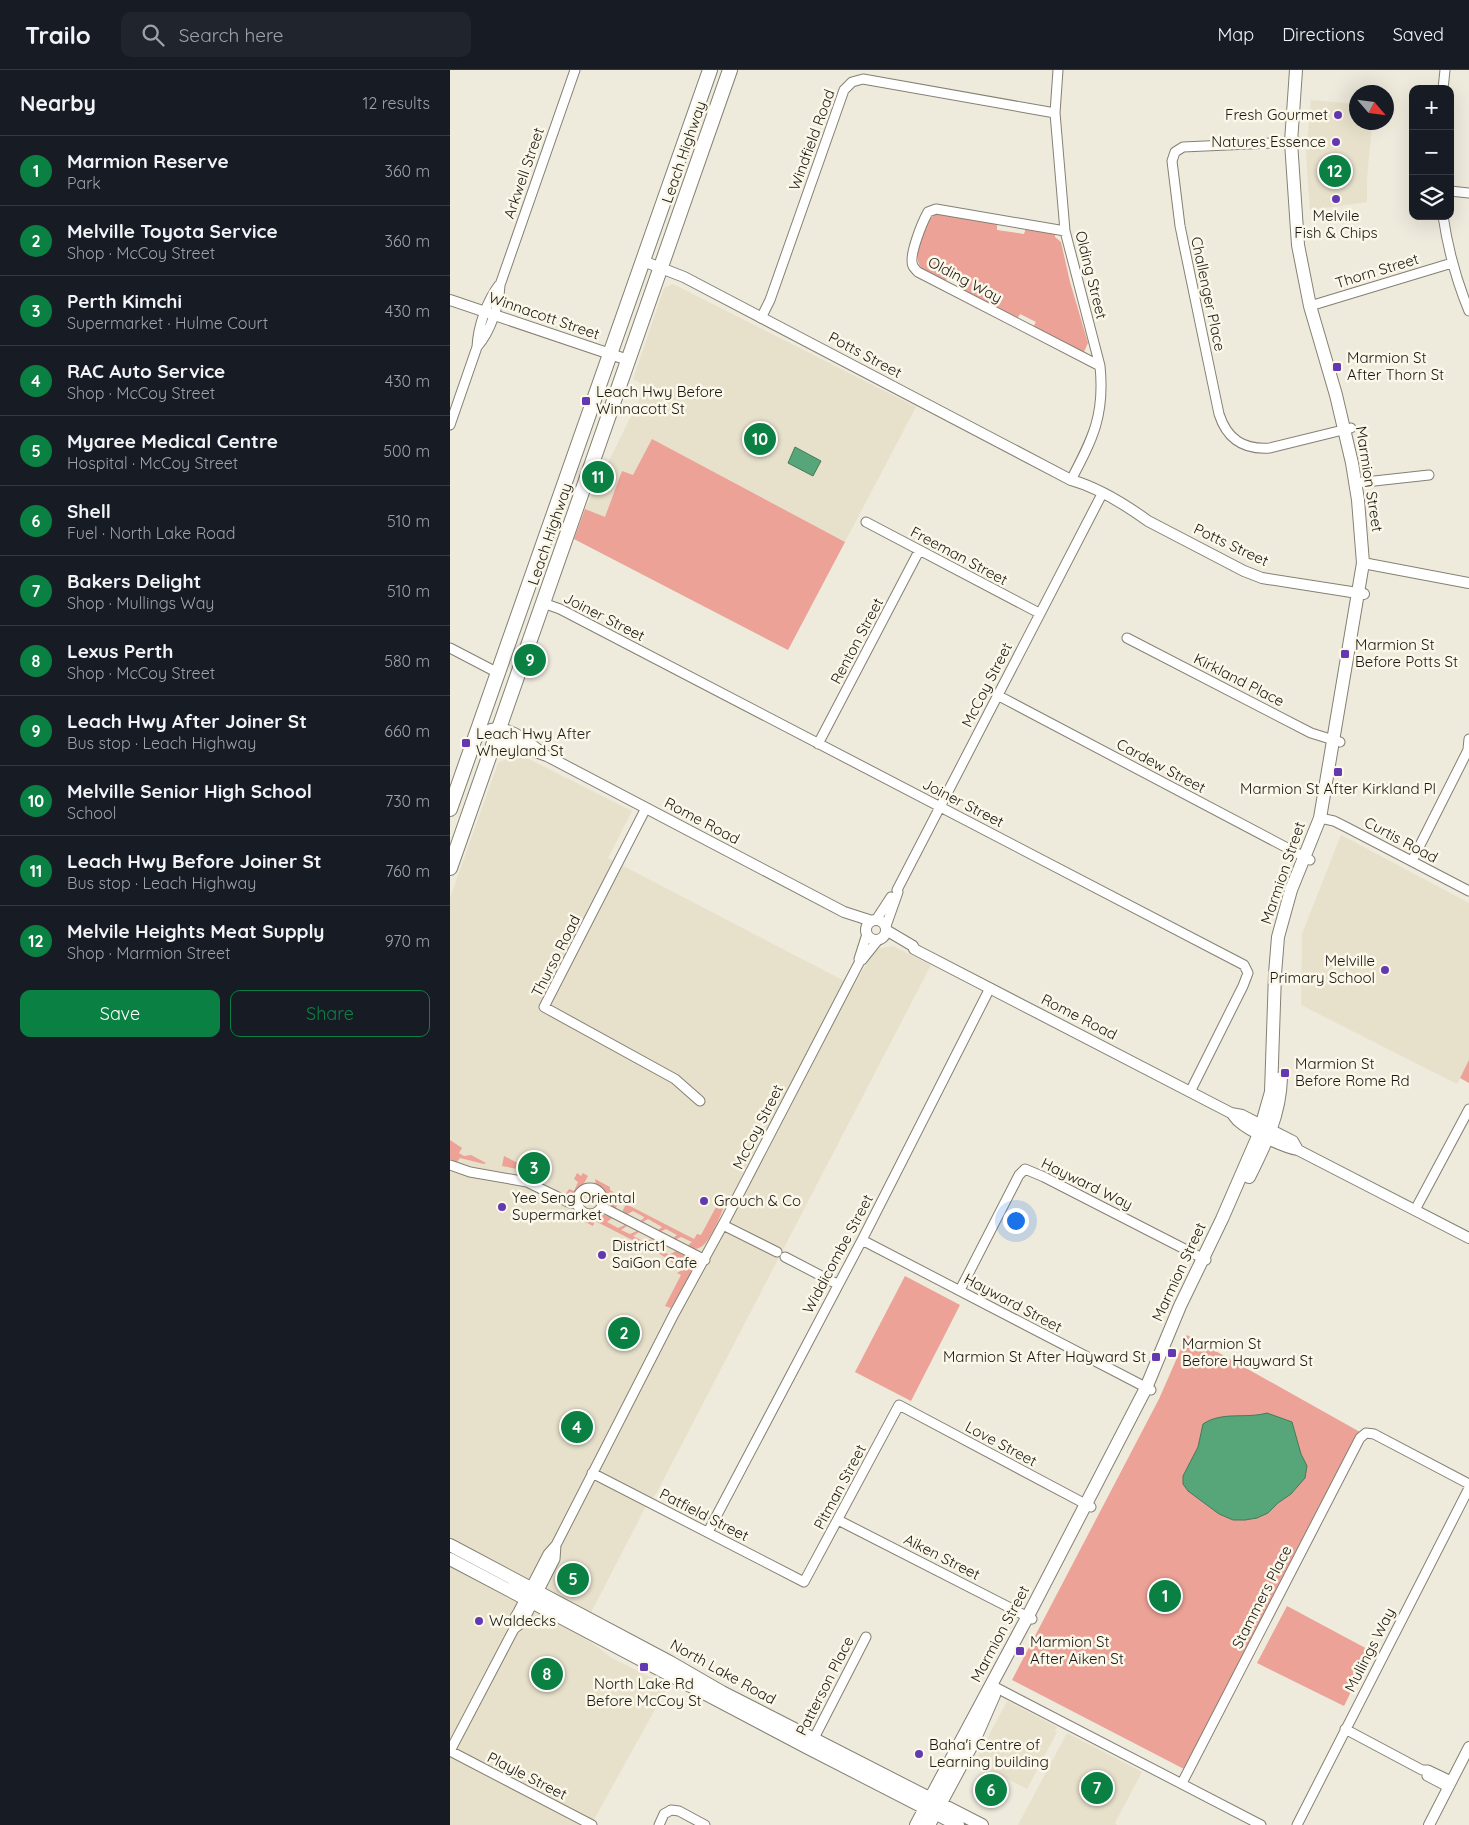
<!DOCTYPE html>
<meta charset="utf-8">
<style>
body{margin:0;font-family:Quicksand,sans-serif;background:#20242c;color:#f1f3f6}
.controls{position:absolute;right:15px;top:15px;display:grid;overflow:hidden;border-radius:10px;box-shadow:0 5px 20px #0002}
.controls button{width:45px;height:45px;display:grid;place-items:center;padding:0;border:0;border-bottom:1px solid #363941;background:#171b24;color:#f1f3f6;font:25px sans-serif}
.compass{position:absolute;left:899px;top:15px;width:45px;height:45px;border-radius:50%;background:#171b24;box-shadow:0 5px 20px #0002;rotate:118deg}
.you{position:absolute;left:565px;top:1150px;width:18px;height:18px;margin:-12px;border:4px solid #fff;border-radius:50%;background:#1a73e8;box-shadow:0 0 0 8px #1a73e833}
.badge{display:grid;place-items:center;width:32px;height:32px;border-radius:50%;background:#0b8043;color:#fff;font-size:16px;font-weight:700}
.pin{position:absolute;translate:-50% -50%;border:2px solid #fff;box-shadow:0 1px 5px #0006}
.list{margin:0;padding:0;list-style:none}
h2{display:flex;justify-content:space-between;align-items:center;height:65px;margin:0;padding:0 20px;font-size:21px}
h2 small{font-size:16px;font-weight:400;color:#9ea1a6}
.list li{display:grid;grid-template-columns:32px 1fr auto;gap:15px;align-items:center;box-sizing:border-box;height:70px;padding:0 20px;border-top:1px solid #363941}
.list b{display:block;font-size:19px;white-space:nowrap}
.list p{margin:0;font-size:16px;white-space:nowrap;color:#9ea1a6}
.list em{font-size:16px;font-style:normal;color:#9ea1a6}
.actions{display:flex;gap:10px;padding:15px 20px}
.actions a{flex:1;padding:11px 0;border:1px solid #0b8043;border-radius:10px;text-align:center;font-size:18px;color:#0b8043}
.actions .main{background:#0b8043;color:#fff}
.icon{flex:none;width:28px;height:28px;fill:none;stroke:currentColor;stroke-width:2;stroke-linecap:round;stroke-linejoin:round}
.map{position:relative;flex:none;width:1019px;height:1755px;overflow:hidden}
header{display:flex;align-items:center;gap:30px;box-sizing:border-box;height:70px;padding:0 25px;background:#171b24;border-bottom:1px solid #363941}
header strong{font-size:24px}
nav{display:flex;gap:28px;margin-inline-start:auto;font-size:18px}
.search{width:350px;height:45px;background:#20242c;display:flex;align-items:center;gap:12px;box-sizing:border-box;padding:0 18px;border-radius:10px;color:#9ea1a6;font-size:19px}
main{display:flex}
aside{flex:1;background:#171b24}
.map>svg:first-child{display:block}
.built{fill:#e7e1cb}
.green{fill:#eca296}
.water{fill:#57a679;stroke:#447b5a}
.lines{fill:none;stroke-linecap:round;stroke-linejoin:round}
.minor-casing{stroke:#848073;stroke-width:11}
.tertiary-casing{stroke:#848073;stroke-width:12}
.primary-casing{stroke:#848073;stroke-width:14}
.trunk-casing{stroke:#848073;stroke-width:16}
.minor{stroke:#fff;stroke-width:9}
.tertiary{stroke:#fff;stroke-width:10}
.primary{stroke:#fff;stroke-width:12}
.trunk{stroke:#fff;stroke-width:14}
.poi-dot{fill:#6239b1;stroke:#fbf7e9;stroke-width:2}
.labels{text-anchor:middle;stroke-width:5;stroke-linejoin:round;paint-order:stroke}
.poi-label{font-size:15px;fill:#191713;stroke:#fbf7e9;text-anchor:start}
.street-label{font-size:15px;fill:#191713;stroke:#fbf7e9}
</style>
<header>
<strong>Trailo</strong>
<div class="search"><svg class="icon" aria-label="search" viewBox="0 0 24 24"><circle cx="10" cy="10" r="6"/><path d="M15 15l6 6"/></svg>Search here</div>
<nav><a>Map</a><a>Directions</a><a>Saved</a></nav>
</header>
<main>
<aside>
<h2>Nearby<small>12 results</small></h2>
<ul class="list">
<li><span class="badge">1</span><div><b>Marmion Reserve</b><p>Park</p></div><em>360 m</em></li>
<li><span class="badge">2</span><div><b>Melville Toyota Service</b><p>Shop · McCoy Street</p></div><em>360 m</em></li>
<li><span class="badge">3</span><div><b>Perth Kimchi</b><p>Supermarket · Hulme Court</p></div><em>430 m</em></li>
<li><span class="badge">4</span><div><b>RAC Auto Service</b><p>Shop · McCoy Street</p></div><em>430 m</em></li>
<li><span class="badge">5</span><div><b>Myaree Medical Centre</b><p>Hospital · McCoy Street</p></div><em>500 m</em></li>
<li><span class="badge">6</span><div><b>Shell</b><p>Fuel · North Lake Road</p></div><em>510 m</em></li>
<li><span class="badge">7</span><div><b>Bakers Delight</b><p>Shop · Mullings Way</p></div><em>510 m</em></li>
<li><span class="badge">8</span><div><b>Lexus Perth</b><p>Shop · McCoy Street</p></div><em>580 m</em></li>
<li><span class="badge">9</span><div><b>Leach Hwy After Joiner St</b><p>Bus stop · Leach Highway</p></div><em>660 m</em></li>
<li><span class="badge">10</span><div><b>Melville Senior High School</b><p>School</p></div><em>730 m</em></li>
<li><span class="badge">11</span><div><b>Leach Hwy Before Joiner St</b><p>Bus stop · Leach Highway</p></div><em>760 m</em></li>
<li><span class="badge">12</span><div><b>Melvile Heights Meat Supply</b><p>Shop · Marmion Street</p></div><em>970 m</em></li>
</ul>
<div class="actions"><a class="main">Save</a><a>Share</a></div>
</aside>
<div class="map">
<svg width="1019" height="1755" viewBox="0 0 1019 1755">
<rect width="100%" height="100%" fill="#eeeadc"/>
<path class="built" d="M861,30L906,34V52L922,53L917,110V132L860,140L856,84Z
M223,214L466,337L338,580L124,469L135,439L196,316L183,309L214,218Z
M69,684L182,741L158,788L404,916L425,879L443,876L481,895L207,1422L195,1438L130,1564L162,1588L218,1616L141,1755H0V828L48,693Z
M891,765L1019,833V990L1007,1014L851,935L852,864Z
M557,1631L607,1657L605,1661L607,1662L577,1719L525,1692Z
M617,1663L692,1702L665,1753L667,1755H568Z"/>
<path class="green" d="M486,144L547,153V160L574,164L576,158L605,164V167L611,172L620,212L638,273L634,282H631L583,257L586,252L570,244L567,249L509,219L512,213L498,206L495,212C488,208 477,204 471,197C461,186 474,150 486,144Z
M202,369L395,472L338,580L124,469L135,439L155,447L172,401L183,405Z
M1019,990V1013L1010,1008Z
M0,1070L12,1078L9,1083L14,1086L21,1085L36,1093L34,1094L10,1088L7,1092L0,1089Z
M54,1086L78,1098L77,1101L52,1096Z
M127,1103L131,1106L133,1103L138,1106L132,1117L122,1127L117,1128L110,1124L115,1125L119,1119L124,1121L128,1112L124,1109Z
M145,1109L160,1117V1120L165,1123L163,1126L170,1130L165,1139L157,1135L153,1123L146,1116Z
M176,1134L244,1169L247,1164L251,1165L266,1137L265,1134L273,1139C270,1147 259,1173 251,1177C246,1180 241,1179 236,1177L242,1172L231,1167L224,1170L222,1169L227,1165L216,1159L209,1162L207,1161L212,1157L198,1149L191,1153L189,1152L194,1148V1147L183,1141L176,1145L173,1144V1140Z
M152,1144L162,1148L157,1152L168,1158L175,1155L177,1156L171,1160L180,1164L187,1161L189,1162L183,1166L195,1172L202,1169L203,1172L196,1184L198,1178L151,1154L145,1151L143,1156L135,1152L139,1148Z
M212,1173H213L211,1180L219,1185L226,1181L237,1187L241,1193V1203L221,1238L215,1236L231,1205L227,1203L232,1200L229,1192L223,1193L207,1182L208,1177Z
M455,1206L510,1235L461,1331L405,1302Z
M737,1265L910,1362L734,1699L562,1610L709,1329Z
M837,1536L921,1581L894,1636L807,1593Z"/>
<path class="water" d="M345,377L371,391L363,406L338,393Z
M817,1343L842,1352L851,1384L857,1396L855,1408L841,1424L828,1433L818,1443L807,1448L795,1450H783L769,1444L738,1421L733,1414V1406L748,1377L753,1354C772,1341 796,1349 817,1343Z"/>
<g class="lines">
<defs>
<path id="minor" d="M608,0L605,43L615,161L650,296C655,345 643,368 621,410
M993,19L995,0
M847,72L733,77L725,82L722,91L730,156L769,344C777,369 793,380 820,378L901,358
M1000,121L1019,123
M993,146C998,179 1006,210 1019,241
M615,161L486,139L478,142C473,151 458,186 463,196C464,198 466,200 468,202L650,296
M860,236L1002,193
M311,248L320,230L394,20L402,12L413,9L605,43
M27,277C41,261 49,235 50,215L125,0
M0,355L27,277C28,256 37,231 49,215
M906,413L979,405
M416,452L589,543
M93,533L110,539L794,895L798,903L793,916L740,1022
M677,568L861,663L890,672
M0,578L48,603
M549,626L860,790
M368,674L469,481
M1018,679L1019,669
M196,738L94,937L225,1009L250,1031
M870,748L884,751L896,757L1019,821
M962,791L1019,678
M426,850L441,827
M436,856L448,822L447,820L652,424
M409,889L417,864
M0,1095L20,1102L77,1112L120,1133L127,1134
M127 1131a13 13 0 1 1 26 0a13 13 0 1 1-26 0Z
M152,1137L255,1190
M965,1140L1019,1039
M273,1155L327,1182
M412,1170L701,1320
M335,1187L387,1214
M510,1220L569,1105L575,1099L594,1107L756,1190
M142,1403L354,1512L449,1335L641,1437
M388,1450L582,1549
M258,1462L412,1170L540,918
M64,1559L65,1547L68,1542L98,1484L106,1475L224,1244L276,1149L410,891L412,890L428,870
M541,1615L811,1755
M895,1659L972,1700H978L1001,1711
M361,1674L416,1567
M0,1681L64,1559L73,1552L105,1489L106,1475
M0,1681L142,1755
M977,1706L998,1717
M732,1713L910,1368L916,1363L924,1364L1019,1414
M209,1755L214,1744L221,1740L229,1741L255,1755
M847,1755L1019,1418"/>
<path id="tertiary" d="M193,191L234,207L621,410C646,417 676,435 698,451L794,501L812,508L914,524
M0,230L178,290
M913,493L1019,513
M25,670C30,666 35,661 41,659C58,654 78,672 90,681
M43,675H66L97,686L394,842L422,851
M416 860a10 10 0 1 1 20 0a10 10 0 1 1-20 0Z
M436,860L463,876L464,879L781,1043L792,1045L843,1071L848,1080
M781,1043C784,1046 786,1050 789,1052C799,1061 834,1078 848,1080L1019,1168
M979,1755L1019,1677"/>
<path id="primary" d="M799,1107C815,1075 830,1045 831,1008
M0,1475L220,1592L272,1622L532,1755
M0,1489L358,1678L508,1755
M466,1755L578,1546L696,1318L730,1236L772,1149L809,1064L821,1022L825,904L828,867L841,820L870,748L913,493L908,430L902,393L886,325L860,236L848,175L841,72L846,0
M479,1755L523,1673L544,1625"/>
<path id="trunk" d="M0,739L260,0
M0,798L280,0"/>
</defs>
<use href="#minor" class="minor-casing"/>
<use href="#tertiary" class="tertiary-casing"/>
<use href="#primary" class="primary-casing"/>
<use href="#trunk" class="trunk-casing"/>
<use href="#minor" class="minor"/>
<use href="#tertiary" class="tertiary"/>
<use href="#primary" class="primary"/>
<use href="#trunk" class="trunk"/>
</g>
<g class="poi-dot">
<circle cx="888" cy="45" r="5"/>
<circle cx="886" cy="72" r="5"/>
<circle cx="886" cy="129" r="5"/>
<rect x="882" y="292" width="10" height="10" rx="2.5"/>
<rect x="131" y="326" width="10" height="10" rx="2.5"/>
<rect x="890" y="579" width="10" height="10" rx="2.5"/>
<rect x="11" y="668" width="10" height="10" rx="2.5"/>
<rect x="883" y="697" width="10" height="10" rx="2.5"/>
<circle cx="935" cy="900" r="5"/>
<rect x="830" y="998" width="10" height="10" rx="2.5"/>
<circle cx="254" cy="1131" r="5"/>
<circle cx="52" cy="1137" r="5"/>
<circle cx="152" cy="1185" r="5"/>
<rect x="717" y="1278" width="10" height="10" rx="2.5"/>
<rect x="701" y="1282" width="10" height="10" rx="2.5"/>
<circle cx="29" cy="1551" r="5"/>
<rect x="565" y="1576" width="10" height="10" rx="2.5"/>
<rect x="189" y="1592" width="10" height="10" rx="2.5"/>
<circle cx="469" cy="1684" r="5"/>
</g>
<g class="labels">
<g class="poi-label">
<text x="878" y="50" text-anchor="end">Fresh Gourmet</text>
<text x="876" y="77" text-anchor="end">Natures Essence</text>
<text x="886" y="151" text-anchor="middle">Melvile<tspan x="886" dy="17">Fish &amp; Chips</tspan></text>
<text x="897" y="293">Marmion St<tspan x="897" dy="17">After Thorn St</tspan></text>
<text x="146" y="327">Leach Hwy Before<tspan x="146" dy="17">Winnacott St</tspan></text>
<text x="905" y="580">Marmion St<tspan x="905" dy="17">Before Potts St</tspan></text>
<text x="26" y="669">Leach Hwy After<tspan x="26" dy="17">Wheyland St</tspan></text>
<text x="888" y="724" text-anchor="middle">Marmion St After Kirkland Pl</text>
<text x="925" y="896" text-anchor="end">Melville<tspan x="925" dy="17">Primary School</tspan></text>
<text x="845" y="999">Marmion St<tspan x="845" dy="17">Before Rome Rd</tspan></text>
<text x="62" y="1133">Yee Seng Oriental<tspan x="62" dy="17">Supermarket</tspan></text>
<text x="264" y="1136">Grouch &amp; Co</text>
<text x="162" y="1181">District1<tspan x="162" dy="17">SaiGon Cafe</tspan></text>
<text x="732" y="1279">Marmion St<tspan x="732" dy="17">Before Hayward St</tspan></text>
<text x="696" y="1292" text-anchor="end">Marmion St After Hayward St</text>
<text x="39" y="1556">Waldecks</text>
<text x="580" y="1577">Marmion St<tspan x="580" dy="17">After Aiken St</tspan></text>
<text x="194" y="1619" text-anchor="middle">North Lake Rd<tspan x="194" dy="17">Before McCoy St</tspan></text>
<text x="479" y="1680">Baha'i Centre of<tspan x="479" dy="17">Learning building</tspan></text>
</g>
<g class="street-label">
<text transform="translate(362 70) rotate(-70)" y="5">Windfield Road</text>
<text transform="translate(234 82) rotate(-71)" y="5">Leach Highway</text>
<text transform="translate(74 103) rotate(-71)" y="5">Arkwell Street</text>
<text transform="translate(927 201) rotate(-17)" y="5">Thorn Street</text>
<text transform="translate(641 205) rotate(76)" y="5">Olding Street</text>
<text transform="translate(515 210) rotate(28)" y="5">Olding Way</text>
<text transform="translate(758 224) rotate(78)" y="5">Challenger Place</text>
<text transform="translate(94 246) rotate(19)" y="5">Winnacott Street</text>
<text transform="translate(415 285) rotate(28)" y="5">Potts Street</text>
<text transform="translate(919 409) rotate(81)" y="5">Marmion Street</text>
<text transform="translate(100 464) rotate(-71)" y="5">Leach Highway</text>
<text transform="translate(781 475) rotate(25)" y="5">Potts Street</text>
<text transform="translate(509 486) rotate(28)" y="5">Freeman Street</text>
<text transform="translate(154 547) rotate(27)" y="5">Joiner Street</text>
<text transform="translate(407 571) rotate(-62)" y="5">Renton Street</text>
<text transform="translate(789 610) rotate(27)" y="5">Kirkland Place</text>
<text transform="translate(537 615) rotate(-63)" y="5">McCoy Street</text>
<text transform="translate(711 696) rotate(28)" y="5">Cardew Street</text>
<text transform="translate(513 733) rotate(27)" y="5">Joiner Street</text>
<text transform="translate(252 751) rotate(28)" y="5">Rome Road</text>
<text transform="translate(951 770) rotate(28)" y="5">Curtis Road</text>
<text transform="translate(833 803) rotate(-71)" y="5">Marmion Street</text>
<text transform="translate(106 886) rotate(-63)" y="5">Thurso Road</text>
<text transform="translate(629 947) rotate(27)" y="5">Rome Road</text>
<text transform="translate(308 1057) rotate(-63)" y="5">McCoy Street</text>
<text transform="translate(637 1114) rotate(26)" y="5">Hayward Way</text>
<text transform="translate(388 1184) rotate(-62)" y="5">Widdicombe Street</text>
<text transform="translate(729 1202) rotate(-65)" y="5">Marmion Street</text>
<text transform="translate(563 1233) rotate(28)" y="5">Hayward Street</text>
<text transform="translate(551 1374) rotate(28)" y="5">Love Street</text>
<text transform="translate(390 1417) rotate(-62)" y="5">Pitman Street</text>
<text transform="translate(254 1445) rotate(27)" y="5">Patfield Street</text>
<text transform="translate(492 1487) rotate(27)" y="5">Aiken Street</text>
<text transform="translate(812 1527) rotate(-63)" y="5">Stammers Place</text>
<text transform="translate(550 1564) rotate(-62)" y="5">Marmion Street</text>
<text transform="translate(920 1580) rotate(-63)" y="5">Mullings Way</text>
<text transform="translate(273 1602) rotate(29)" y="5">North Lake Road</text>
<text transform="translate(375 1616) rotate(-63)" y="5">Patterson Place</text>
<text transform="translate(77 1706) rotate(27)" y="5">Playle Street</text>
</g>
</g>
</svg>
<div class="controls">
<button>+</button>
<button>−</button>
<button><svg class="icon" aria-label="layers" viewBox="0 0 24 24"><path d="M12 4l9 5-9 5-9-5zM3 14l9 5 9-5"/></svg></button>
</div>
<svg class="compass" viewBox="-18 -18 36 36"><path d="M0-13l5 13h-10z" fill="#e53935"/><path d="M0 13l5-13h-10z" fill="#9ea1a6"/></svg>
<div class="you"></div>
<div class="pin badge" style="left:715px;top:1526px">1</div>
<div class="pin badge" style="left:174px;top:1263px">2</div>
<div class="pin badge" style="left:84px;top:1098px">3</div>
<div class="pin badge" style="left:127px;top:1357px">4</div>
<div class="pin badge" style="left:123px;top:1509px">5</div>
<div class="pin badge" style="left:541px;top:1720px">6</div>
<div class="pin badge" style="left:647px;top:1718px">7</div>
<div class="pin badge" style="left:97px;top:1604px">8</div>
<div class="pin badge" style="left:80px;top:590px">9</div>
<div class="pin badge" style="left:310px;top:369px">10</div>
<div class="pin badge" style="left:148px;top:407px">11</div>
<div class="pin badge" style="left:885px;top:101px">12</div>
</div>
</main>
